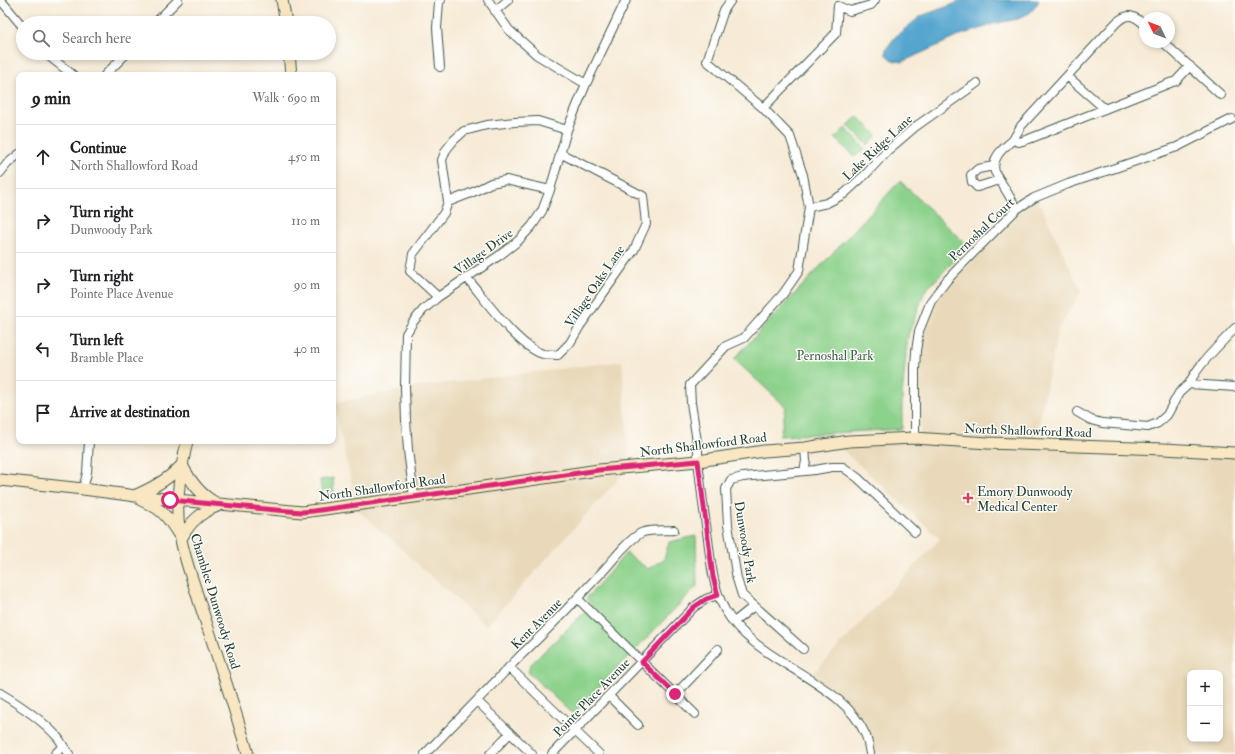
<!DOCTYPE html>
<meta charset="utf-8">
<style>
body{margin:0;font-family:"IM FELL Double Pica",serif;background:#f6f6f6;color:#202124}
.controls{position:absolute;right:12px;bottom:12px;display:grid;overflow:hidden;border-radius:8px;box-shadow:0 2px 6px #0003}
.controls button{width:36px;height:36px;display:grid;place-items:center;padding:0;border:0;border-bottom:1px solid #e0e0e0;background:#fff;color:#202124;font:20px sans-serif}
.compass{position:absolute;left:1139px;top:12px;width:36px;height:36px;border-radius:50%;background:#fff;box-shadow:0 2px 6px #0003;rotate:313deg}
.stop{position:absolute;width:12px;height:12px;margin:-9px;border:3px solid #db2777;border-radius:50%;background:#fff}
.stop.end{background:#db2777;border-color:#fff;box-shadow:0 1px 4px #0008}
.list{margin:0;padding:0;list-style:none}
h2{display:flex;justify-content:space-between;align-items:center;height:52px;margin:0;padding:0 16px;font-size:17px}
h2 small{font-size:13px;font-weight:400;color:#757577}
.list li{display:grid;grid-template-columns:26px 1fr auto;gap:12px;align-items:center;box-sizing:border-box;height:64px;padding:0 16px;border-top:1px solid #e0e0e0}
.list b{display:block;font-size:15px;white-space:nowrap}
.list p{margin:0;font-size:13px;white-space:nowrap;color:#757577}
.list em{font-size:13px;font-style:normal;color:#757577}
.icon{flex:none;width:22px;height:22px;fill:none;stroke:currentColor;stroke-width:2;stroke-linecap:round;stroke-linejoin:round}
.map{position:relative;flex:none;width:1235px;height:754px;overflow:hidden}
.search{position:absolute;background:#fff;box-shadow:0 2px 6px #0003;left:16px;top:16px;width:320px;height:44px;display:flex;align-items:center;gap:10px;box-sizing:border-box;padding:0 14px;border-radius:22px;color:#757577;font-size:15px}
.panel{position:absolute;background:#fff;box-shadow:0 2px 6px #0003;left:16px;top:72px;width:320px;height:372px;border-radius:8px}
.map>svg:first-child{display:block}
.built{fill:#e9d9ba;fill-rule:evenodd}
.green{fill:#8dd28c;stroke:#568860}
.water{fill:#55a5cf;stroke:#3a7182}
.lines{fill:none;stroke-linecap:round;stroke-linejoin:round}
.street-casing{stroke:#3f574c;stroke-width:10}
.secondary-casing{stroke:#3f574c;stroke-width:13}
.street{stroke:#fff;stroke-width:8}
.secondary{stroke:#f9e7c3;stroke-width:11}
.route{stroke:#db2777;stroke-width:5}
.poi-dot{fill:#d1495b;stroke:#fdfcf7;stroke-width:1.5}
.labels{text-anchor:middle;stroke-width:3;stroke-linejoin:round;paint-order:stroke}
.street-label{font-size:13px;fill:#1f3d34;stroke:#fdfcf7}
.park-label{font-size:13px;fill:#3a624a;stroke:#fdfcf7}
.poi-label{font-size:13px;fill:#1f3d34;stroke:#fdfcf7;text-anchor:start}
</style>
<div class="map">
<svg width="1235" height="754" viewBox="0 0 1235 754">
<rect width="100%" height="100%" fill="#fdfcf7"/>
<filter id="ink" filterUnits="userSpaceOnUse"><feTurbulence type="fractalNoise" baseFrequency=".025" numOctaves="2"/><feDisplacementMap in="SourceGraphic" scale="8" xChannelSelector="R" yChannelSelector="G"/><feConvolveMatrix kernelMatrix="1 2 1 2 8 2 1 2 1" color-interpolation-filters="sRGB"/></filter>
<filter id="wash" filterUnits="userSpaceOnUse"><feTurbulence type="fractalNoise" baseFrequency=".012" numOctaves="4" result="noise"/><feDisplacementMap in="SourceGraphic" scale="16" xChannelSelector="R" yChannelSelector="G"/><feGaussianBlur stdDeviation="0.9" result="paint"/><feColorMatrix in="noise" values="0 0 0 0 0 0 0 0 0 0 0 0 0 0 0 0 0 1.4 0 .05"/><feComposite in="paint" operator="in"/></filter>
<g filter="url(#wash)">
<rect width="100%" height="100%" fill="#f7ebd7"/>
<path class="built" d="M1036,195L1081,291L1058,330L1034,447L1131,453L1235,457V754H874L865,720L807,680L940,539L835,443L920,438V354L928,306L979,255ZM1190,673H1220V739H1190Z
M622,361L630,466L486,626L357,509L334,403L409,388Z"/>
<path class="green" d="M857,116L877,135L868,145L848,126Z
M845,128L865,148L855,157L835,138Z
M900,181L968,246L925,291L908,335L902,396V429L780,436L786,407L734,359Z
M333,478L334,493L322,494L320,480Z
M696,536L697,586L574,713L570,712L528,672L530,665L592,605L586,599L626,553L648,569L664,559L669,542Z"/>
<path class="water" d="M961,0H1039L1037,4L1031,12L1018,19L993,24L980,29L963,34L902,62L892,60L886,55V49L896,36L921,16L954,4Z"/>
</g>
<g filter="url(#ink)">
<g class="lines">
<defs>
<path id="street" d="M0,0L4,4L23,27
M488,0L509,30L537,55L586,84
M731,0L724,10L707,61L763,108L790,136L803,175L809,207
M495,11L508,0
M155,23L178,0
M1163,42L1221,95
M45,53L73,75
M440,67L437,28L439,2L441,0
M105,75L127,53
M1067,76L1105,109
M763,108L836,33L838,6L850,11L871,5L875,0
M1013,140L1021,126L1116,23C1128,12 1134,15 1145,25
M994,166L978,169L971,175L972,182L977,187L1000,180
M0,173L7,164L19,154
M448,202L471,193L491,183L506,180L550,190
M1017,209L995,172C991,158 1002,149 1013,140L1019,142L1029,139L1170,83L1176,81L1190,66
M467,278C485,299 517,346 543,354C547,355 553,354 558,355L570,343L580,326L634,250L646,224L643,196L560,153
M438,297L410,271L413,254L444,213L448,202L442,160L446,150L454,140L464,131L487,125L515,122L538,121L567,130
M1189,384C1199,363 1219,346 1235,328
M1077,412L1091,420L1102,423L1148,427L1158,423L1167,415L1179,393L1189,384L1235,387
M915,438V369L916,351L919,331L931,301L947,280L974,252L1017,209L1034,198L1068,184L1177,147L1232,119
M804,471L806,461L805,448
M83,489L87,473L89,441
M414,497L408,450L406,420L405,387L406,334L413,322L423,310L438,297L500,255L518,241L532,226L542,211L550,190L567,130L586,84L626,0
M577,598L695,714
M734,622L754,606
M803,649L742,595L737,579L728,525L726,489L731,480L743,477L815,470L832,467H843L858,478L915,532
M509,667L599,754
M0,693C20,705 44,721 59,739C62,744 65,749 69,754
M675,695L718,649
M609,696L638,725
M477,701L532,754
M55,754L63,746
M425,754L521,655C550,628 577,598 604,570C615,558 627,541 641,533C650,529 664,531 674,530
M490,754L510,733
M552,754L694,607L706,599L718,595
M870,754C869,748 868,742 866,736C843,679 757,665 725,610C713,588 711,563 708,539C704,513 701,487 698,461V448L691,403L690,385L726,346L744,338L783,294L799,271L809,207L827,203L844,194L867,173L887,151L915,127L977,83"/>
<path id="secondary" d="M282,0L286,23
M289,53L291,75
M187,441C181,469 175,499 179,528C182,553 192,577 199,601C216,652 233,702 248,754
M182,465C190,481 200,495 216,503
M0,480L83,489L136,496L302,512L414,497L599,470L698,461L764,451L805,448L849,441L915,438L988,443L1164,449L1235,453
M134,496C151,489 169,479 182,465
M141,500C145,502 149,504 153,506C165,512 172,524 179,535
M181,539C186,529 195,518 205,512C209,509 215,507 220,505"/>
</defs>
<use href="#street" class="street-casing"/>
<use href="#secondary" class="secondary-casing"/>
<use href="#street" class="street"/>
<use href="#secondary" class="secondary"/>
</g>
</g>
<g class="lines" filter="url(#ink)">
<path class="route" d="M170,500L276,510L302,512L313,511L414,497L599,470L698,461L713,577L718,595L706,599L694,607L642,662L675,694"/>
</g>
<path class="poi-dot" d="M966 492h4v4h4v4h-4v4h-4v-4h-4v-4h4z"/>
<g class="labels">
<g class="street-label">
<text transform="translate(877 147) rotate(-43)" y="5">Lake Ridge Lane</text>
<text transform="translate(981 229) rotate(-44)" y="5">Pernoshal Court</text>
<text transform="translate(483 251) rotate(-36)" y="5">Village Drive</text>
<text transform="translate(594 286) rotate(-56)" y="5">Village Oaks Lane</text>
<text transform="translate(1028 430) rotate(2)" y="5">North Shallowford Road</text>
<text transform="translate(703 444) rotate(-7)" y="5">North Shallowford Road</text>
<text transform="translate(382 487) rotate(-8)" y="5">North Shallowford Road</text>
<text transform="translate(746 542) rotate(81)" y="5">Dunwoody Park</text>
<text transform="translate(216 601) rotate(73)" y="5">Chamblee Dunwoody Road</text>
<text transform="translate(536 623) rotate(-45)" y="5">Kent Avenue</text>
<text transform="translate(591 697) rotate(-46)" y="5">Pointe Place Avenue</text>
</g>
<g class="park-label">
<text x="835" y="360">Pernoshal Park</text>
</g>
<g class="poi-label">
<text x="977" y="496">Emory Dunwoody<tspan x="977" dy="15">Medical Center</tspan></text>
</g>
</g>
</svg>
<div class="controls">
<button>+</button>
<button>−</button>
</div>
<svg class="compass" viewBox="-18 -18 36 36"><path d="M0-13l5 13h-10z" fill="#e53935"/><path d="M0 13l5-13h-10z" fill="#757577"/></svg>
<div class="stop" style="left:170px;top:500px"></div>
<div class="stop end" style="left:675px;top:694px"></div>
<div class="search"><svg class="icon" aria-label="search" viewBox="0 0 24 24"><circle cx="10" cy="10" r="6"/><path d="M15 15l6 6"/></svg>Search here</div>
<section class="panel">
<h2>9 min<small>Walk · 690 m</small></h2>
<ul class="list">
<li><svg class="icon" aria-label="ahead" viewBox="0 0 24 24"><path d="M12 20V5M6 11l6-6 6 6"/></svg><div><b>Continue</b><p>North Shallowford Road</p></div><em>450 m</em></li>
<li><svg class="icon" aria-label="right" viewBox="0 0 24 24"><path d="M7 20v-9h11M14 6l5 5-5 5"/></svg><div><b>Turn right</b><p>Dunwoody Park</p></div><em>110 m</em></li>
<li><svg class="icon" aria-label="right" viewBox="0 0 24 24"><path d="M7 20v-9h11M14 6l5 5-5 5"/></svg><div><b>Turn right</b><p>Pointe Place Avenue</p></div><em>90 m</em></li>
<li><svg class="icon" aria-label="left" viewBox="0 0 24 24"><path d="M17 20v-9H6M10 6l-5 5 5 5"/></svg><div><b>Turn left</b><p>Bramble Place</p></div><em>40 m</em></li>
<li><svg class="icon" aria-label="arrive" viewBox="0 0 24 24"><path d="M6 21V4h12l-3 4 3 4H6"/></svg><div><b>Arrive at destination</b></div></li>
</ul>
</section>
</div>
